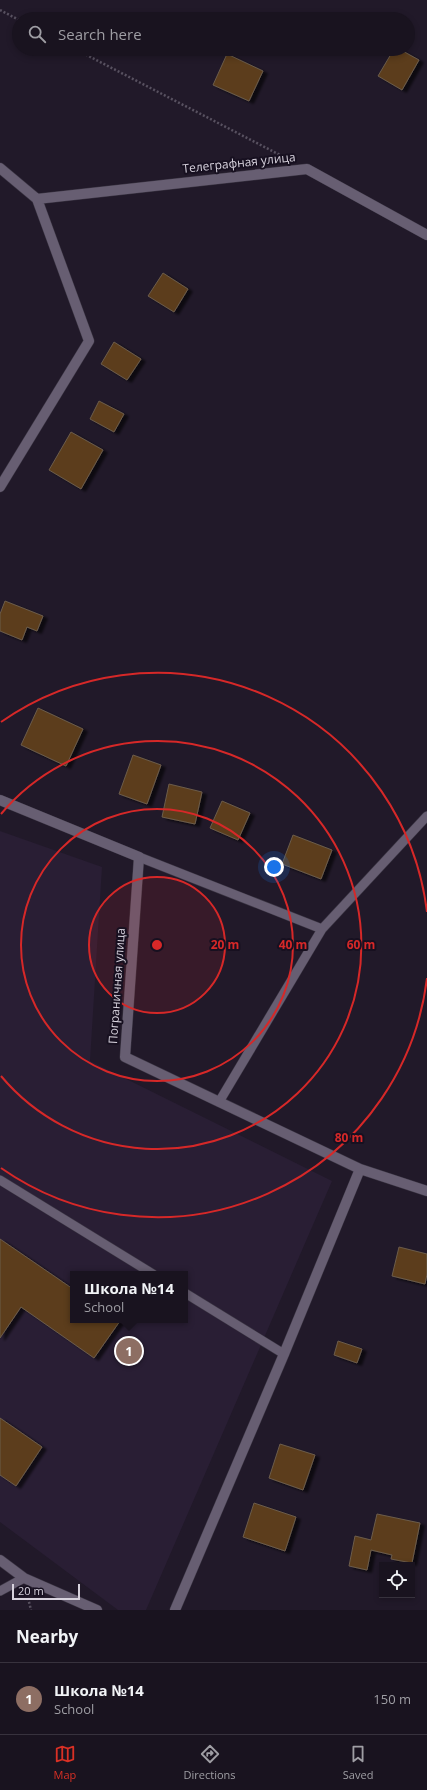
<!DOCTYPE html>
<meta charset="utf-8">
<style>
body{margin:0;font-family:"Open Sans",sans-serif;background:#221c28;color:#f1f3f6}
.controls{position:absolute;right:12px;bottom:12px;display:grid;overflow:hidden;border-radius:0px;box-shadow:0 2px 6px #0003}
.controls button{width:36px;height:36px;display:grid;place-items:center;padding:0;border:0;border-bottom:1px solid #37323d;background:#19131f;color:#f1f3f6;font:20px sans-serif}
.scale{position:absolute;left:12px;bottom:10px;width:68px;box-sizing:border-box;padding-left:4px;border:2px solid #d7d2dd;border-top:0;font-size:11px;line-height:14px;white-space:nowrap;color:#d7d2dd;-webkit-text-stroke:3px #171020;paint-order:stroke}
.you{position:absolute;left:274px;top:867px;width:14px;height:14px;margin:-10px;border:3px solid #fff;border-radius:50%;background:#1a73e8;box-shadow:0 0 0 6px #1a73e833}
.badge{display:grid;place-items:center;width:26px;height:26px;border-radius:50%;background:#d93025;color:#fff;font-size:13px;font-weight:700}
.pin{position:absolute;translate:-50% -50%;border:2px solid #fff;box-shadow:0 1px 4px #0006}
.popup{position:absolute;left:70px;top:1271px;width:118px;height:52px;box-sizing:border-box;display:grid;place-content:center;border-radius:0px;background:#19131f;filter:drop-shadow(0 1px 3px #0005);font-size:13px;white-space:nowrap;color:#9f9ea4}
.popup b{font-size:15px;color:#f1f3f6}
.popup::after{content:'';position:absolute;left:50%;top:100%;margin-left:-8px;border:8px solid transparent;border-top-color:#19131f}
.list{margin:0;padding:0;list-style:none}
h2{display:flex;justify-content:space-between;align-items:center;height:52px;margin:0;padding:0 16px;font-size:17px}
h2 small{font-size:13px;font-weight:400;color:#9f9ea4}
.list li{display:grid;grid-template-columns:26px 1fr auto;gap:12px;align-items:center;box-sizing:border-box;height:72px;padding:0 16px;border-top:1px solid #37323d}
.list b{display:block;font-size:15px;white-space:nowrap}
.list p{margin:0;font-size:13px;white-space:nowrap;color:#9f9ea4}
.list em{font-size:13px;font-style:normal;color:#9f9ea4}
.icon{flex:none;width:22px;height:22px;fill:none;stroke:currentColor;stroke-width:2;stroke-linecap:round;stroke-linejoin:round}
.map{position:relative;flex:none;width:427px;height:1610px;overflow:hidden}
.search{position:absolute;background:#19131f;box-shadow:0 2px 6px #0003;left:12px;right:12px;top:12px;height:44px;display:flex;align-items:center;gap:10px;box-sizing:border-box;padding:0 14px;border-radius:22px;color:#9f9ea4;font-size:15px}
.sheet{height:124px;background:#19131f}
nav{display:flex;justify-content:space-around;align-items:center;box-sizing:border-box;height:56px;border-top:1px solid #37323d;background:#19131f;font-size:11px;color:#9f9ea4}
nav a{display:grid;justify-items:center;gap:2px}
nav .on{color:#d93025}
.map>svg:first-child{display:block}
.built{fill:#291e34;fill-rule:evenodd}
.building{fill:#5b3e1b;stroke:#6c5c4b;filter:url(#shadow)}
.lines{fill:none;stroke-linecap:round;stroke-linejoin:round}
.lane-casing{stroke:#3b3543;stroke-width:10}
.street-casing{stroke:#3b3543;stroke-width:11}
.path{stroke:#585160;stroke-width:2.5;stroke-dasharray:2 2;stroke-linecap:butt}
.lane{stroke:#675e72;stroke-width:9}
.street{stroke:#675e72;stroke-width:10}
.ring{fill:none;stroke:#d62828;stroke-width:2}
.labels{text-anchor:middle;stroke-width:4;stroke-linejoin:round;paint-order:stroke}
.street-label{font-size:12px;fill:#d7d2dd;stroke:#171020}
.centre{fill:#d62828;stroke:#171020;stroke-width:2}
.ring-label{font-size:12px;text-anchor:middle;font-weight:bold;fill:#d62828;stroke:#171020;stroke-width:4;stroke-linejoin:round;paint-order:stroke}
</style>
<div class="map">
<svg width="427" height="1610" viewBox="0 0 427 1610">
<defs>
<filter id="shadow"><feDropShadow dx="4.5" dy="2.5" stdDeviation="1" flood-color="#0009"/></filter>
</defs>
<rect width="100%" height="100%" fill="#211929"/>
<path class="built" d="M0,831L102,867L90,1061L332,1181L146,1610H118L0,1522ZM73,1274H185V1320H73Z"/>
<path class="building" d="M394,49H399L419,60L402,90L378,76Z
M227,54L263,71L249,101L213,85Z
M163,273L188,289L174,312L148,296Z
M114,342L141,359L127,380L101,364Z
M99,401L124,414L114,432L90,419Z
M71,432L103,450L81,489L49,470Z
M5,601L43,616L37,631L27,627L22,640L0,631V614Z
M38,708L83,729L66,766L21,745Z
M133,755L161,765L147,804L119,794Z
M169,784L202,792L195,824L162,817Z
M222,801L250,813L238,840L210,828Z
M293,835L332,850L321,879L282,864Z
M0,1239L73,1289V1320H117L120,1321L94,1358L21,1307L0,1338Z
M399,1247L427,1254V1274L425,1284L392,1276Z
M338,1341L362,1349L357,1363L334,1355Z
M0,1418L42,1447L16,1486L0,1475Z
M280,1444L315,1455L303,1490L269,1478Z
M254,1503L296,1517L285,1551L243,1537Z
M377,1514L420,1523L412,1563L391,1559L392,1555L371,1550L367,1570L349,1566L355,1536L371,1540Z"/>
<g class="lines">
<defs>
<path id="lane" d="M139,857L322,929L427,816
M219,1102L322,929
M0,1180L153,1274
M185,1293L284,1354
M0,1591L24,1578"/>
<path id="street" d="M0,168L37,199L89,341L0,487
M37,199L307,169L427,235
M0,800L139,857L125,1057L360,1169L427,1191
M0,1560L24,1578L97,1610
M175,1610L284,1354L360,1169"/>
</defs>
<use href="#lane" class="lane-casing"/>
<use href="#street" class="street-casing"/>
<path class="path" d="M0,10L19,20
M75,49L280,155
M28,1598L31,1610"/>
<use href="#lane" class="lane"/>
<use href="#street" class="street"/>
</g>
<circle cx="157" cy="945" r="68" fill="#d62828" fill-opacity=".12"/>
<g class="ring">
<circle cx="157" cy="945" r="68"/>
<circle cx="157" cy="945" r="136"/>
<path d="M1 814A204 204 0 1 1 1 1076"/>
<path d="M427 978A272 272 0 0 1 1 1168M1 722A272 272 0 0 1 427 912"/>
</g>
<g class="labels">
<g class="street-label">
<text transform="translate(239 163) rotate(-6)" y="4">Телеграфная улица</text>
<text transform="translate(117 986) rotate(-86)" y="4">Пограничная улица</text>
</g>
</g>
<circle cx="157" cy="945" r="6" class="centre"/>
<g class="ring-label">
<text x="225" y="949">20 m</text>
<text x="293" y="949">40 m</text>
<text x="361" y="949">60 m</text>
<text x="349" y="1142">80 m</text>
</g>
</svg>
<div class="controls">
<button><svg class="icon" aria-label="locate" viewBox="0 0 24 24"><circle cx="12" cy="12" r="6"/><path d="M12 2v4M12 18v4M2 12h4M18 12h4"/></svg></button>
</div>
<div class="scale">20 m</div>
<div class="you"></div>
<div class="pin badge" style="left:129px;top:1351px;background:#8d6e63">1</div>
<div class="popup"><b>Школа №14</b>School</div>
<div class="search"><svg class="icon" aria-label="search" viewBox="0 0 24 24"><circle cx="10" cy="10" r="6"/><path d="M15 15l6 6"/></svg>Search here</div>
</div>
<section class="sheet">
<h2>Nearby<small></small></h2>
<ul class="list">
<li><span class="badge" style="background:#8d6e63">1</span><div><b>Школа №14</b><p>School</p></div><em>150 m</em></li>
</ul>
</section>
<nav>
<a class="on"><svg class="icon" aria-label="map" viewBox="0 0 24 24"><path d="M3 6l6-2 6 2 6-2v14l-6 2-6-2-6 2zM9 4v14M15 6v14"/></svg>Map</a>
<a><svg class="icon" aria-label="directions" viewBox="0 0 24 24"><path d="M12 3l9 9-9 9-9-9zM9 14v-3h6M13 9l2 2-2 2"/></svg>Directions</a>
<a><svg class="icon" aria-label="saved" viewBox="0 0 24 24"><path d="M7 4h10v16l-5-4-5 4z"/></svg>Saved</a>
</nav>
